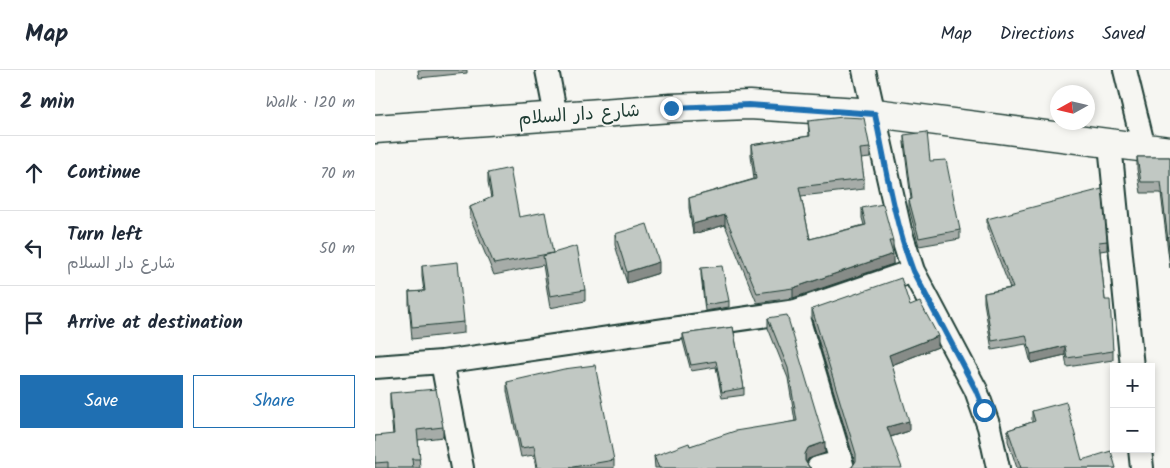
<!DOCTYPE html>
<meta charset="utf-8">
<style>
body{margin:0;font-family:Kalam,"Playpen Sans Arabic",sans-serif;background:#f6f6f7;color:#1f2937}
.controls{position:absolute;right:15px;bottom:15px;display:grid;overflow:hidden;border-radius:0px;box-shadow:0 2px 8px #0003}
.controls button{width:45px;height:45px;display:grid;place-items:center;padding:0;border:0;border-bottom:1px solid #e0e1e3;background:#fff;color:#1f2937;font:25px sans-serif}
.compass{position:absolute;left:675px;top:15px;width:45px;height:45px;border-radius:50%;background:#fff;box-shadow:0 2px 8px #0003;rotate:262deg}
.stop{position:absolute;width:15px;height:15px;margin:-11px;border:4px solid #1f6fb2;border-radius:50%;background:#fff}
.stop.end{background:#1f6fb2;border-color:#fff;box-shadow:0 1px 5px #0008}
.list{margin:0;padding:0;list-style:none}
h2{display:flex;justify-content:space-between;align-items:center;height:65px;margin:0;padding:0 20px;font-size:21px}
h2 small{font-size:16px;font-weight:400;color:#747a83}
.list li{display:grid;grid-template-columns:32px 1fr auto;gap:15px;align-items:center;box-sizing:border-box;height:75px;padding:0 20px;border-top:1px solid #e0e1e3}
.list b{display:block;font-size:19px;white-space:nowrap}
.list p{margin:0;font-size:16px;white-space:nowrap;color:#747a83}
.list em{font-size:16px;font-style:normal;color:#747a83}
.actions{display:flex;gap:10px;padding:15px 20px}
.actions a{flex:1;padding:11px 0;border:1px solid #1f6fb2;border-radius:0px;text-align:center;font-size:18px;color:#1f6fb2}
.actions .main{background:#1f6fb2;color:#fff}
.icon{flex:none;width:28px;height:28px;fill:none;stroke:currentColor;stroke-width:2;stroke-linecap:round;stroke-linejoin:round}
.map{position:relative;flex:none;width:795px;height:398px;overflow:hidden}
header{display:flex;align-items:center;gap:30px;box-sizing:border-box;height:70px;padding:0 25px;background:#fff;border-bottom:1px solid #e0e1e3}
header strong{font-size:24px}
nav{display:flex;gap:28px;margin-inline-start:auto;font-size:18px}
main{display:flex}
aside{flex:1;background:#fff}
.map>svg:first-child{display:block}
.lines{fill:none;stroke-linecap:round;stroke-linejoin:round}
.minor-casing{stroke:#1f3d34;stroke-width:26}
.tertiary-casing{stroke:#1f3d34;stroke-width:31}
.minor{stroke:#f6f6f2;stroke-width:22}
.tertiary{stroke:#f6f6f2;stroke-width:28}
.wall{fill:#a6aca8;stroke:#1f3d34}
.shaded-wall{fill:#878c88;stroke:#1f3d34}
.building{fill:#c1c8c3;stroke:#1f3d34}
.route{stroke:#1f6fb2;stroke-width:6}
.labels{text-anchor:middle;stroke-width:4;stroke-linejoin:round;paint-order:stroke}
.street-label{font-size:18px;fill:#1f3d34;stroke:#f6f6f2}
</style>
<header>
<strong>Map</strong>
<nav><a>Map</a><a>Directions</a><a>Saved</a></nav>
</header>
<main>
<aside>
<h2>2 min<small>Walk · 120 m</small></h2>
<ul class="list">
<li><svg class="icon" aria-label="ahead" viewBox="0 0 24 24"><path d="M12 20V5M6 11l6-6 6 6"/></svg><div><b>Continue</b></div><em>70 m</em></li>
<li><svg class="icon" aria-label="left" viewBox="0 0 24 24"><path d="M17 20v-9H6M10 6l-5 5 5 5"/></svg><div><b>Turn left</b><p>شارع دار السلام</p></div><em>50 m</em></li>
<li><svg class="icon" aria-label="arrive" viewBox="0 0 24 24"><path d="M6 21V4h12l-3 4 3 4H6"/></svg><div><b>Arrive at destination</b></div></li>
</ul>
<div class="actions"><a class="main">Save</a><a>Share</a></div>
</aside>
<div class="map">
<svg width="795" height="398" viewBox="0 0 795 398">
<rect width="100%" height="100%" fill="#f6f6f2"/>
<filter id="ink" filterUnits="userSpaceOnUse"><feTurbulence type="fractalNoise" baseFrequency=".02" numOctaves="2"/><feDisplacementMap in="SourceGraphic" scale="10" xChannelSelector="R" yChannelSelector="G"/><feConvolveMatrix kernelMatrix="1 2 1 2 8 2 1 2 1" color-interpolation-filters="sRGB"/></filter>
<g filter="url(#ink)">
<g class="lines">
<defs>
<path id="minor" d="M172,0L181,46
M489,0L525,160L538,201L601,320L614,357L623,398
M750,0L769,78
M735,74L757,297
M421,241L468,398
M67,292L87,398
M0,297L67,292L421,241L538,201
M765,379L767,398
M443,398L466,392"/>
<path id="tertiary" d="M0,59L296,38L374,35L500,43L795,81"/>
</defs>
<use href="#minor" class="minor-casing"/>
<use href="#tertiary" class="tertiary-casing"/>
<use href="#minor" class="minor"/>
<use href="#tertiary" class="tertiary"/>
</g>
<path class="wall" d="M43,0H92V3L44,8Z
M433,51L495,78V88L486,89L489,109V119L426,126L435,169L489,155L487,148V138L518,171V181H517L518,194L418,228L382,233L350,155L318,164L314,138V128L379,109L376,85V75L434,66Z
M529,65L555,91L585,160V169L544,176L534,138V130L536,129L529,73Z
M762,87H795V198L786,123H766L762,99Z
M113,103L144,147L178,184L210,220V231L175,238L168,195L119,205L95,147V137L116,128L113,113Z
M612,149L732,171V180L725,181L730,230L738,281V290L692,297L690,285L656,293L651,274L617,280L609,232V223L635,218L612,158Z
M240,164L284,203L252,213L240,175Z
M47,196L89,252V263L37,269L34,234V222L49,221L47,207Z
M326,198L354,231V237L330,241L326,205Z
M535,236L563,277L517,295L534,361L516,367L477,397L480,392L437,249V239Z
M393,248L450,383L433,389L432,393L434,397L436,398H280L279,386L315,376L420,351L413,308L393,258Z
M358,257L369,318V325L347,328L341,297L316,301L308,271V264Z
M132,312L239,390V398H161L159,385L146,387L132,321Z
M15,323L68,357V367L43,370L45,398H0V366L18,365L15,334Z
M657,341L707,390L741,398H642L633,371V360L657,352Z"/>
<path class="shaded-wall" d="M350,145V155L318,164V154Z
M518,184V194L418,228V218Z
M284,192V203L252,213V202Z
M563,266V277L514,296V285Z
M690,276V285L656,293V284Z
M534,351V361L512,368V357Z
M450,372V383L433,389L430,395V384L433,378Z"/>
<path class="building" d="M468,47L489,48L495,78L485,79L489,109L424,117L435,169L491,155L487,138L508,134L518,171H514L518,184L418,218L382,223L350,145L318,154L314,128L381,109L376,75L435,66L433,51Z
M552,62L555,91L571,90L585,160L544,168L534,130L537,129L529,65Z
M762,87H795V187L786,112H766Z
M135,98L144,147L170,142L178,183L119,194L95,137L117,127L113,103Z
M727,119L732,171L724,172L730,230H735L738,281L692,288L690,276L656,284L651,265L617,271L609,223L638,218L612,149Z
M272,154L284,192L252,202L240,164Z
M202,176L210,220L175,226L168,186Z
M83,192L89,252L37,257L34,222L50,221L47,196Z
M347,196L354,231L330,235L326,198Z
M526,208L535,236L545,232L563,266L514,285L534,351L512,357L527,398H475L477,397L481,391V384L437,239Z
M412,245L450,372L433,378L430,384V391L434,397L436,398H326V397L322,398H284L279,386L314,373L315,376L360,361L422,351L413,298L393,248Z
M358,257L369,318L347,322L341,291L316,295L308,264Z
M220,295L239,390L192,398H163L159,376L146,378L132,312L189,299Z
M61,319L68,357L42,360L45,389H37L38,398H13V392L0,393V366L19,364L15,323Z
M691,332L707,390L736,381L741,398H646L633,360L660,351L657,341Z"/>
</g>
<g class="lines" filter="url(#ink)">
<path class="route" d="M296,38L374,35L500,44C511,96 519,150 538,201L601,320L609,340"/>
</g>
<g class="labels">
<g class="street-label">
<text transform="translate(204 44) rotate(-4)" y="6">شارع دار السلام</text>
</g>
</g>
</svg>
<div class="controls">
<button>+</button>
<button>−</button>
</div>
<svg class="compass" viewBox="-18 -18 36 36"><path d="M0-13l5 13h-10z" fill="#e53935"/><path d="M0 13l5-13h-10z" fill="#747a83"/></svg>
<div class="stop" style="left:609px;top:340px"></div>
<div class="stop end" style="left:296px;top:38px"></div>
</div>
</main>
